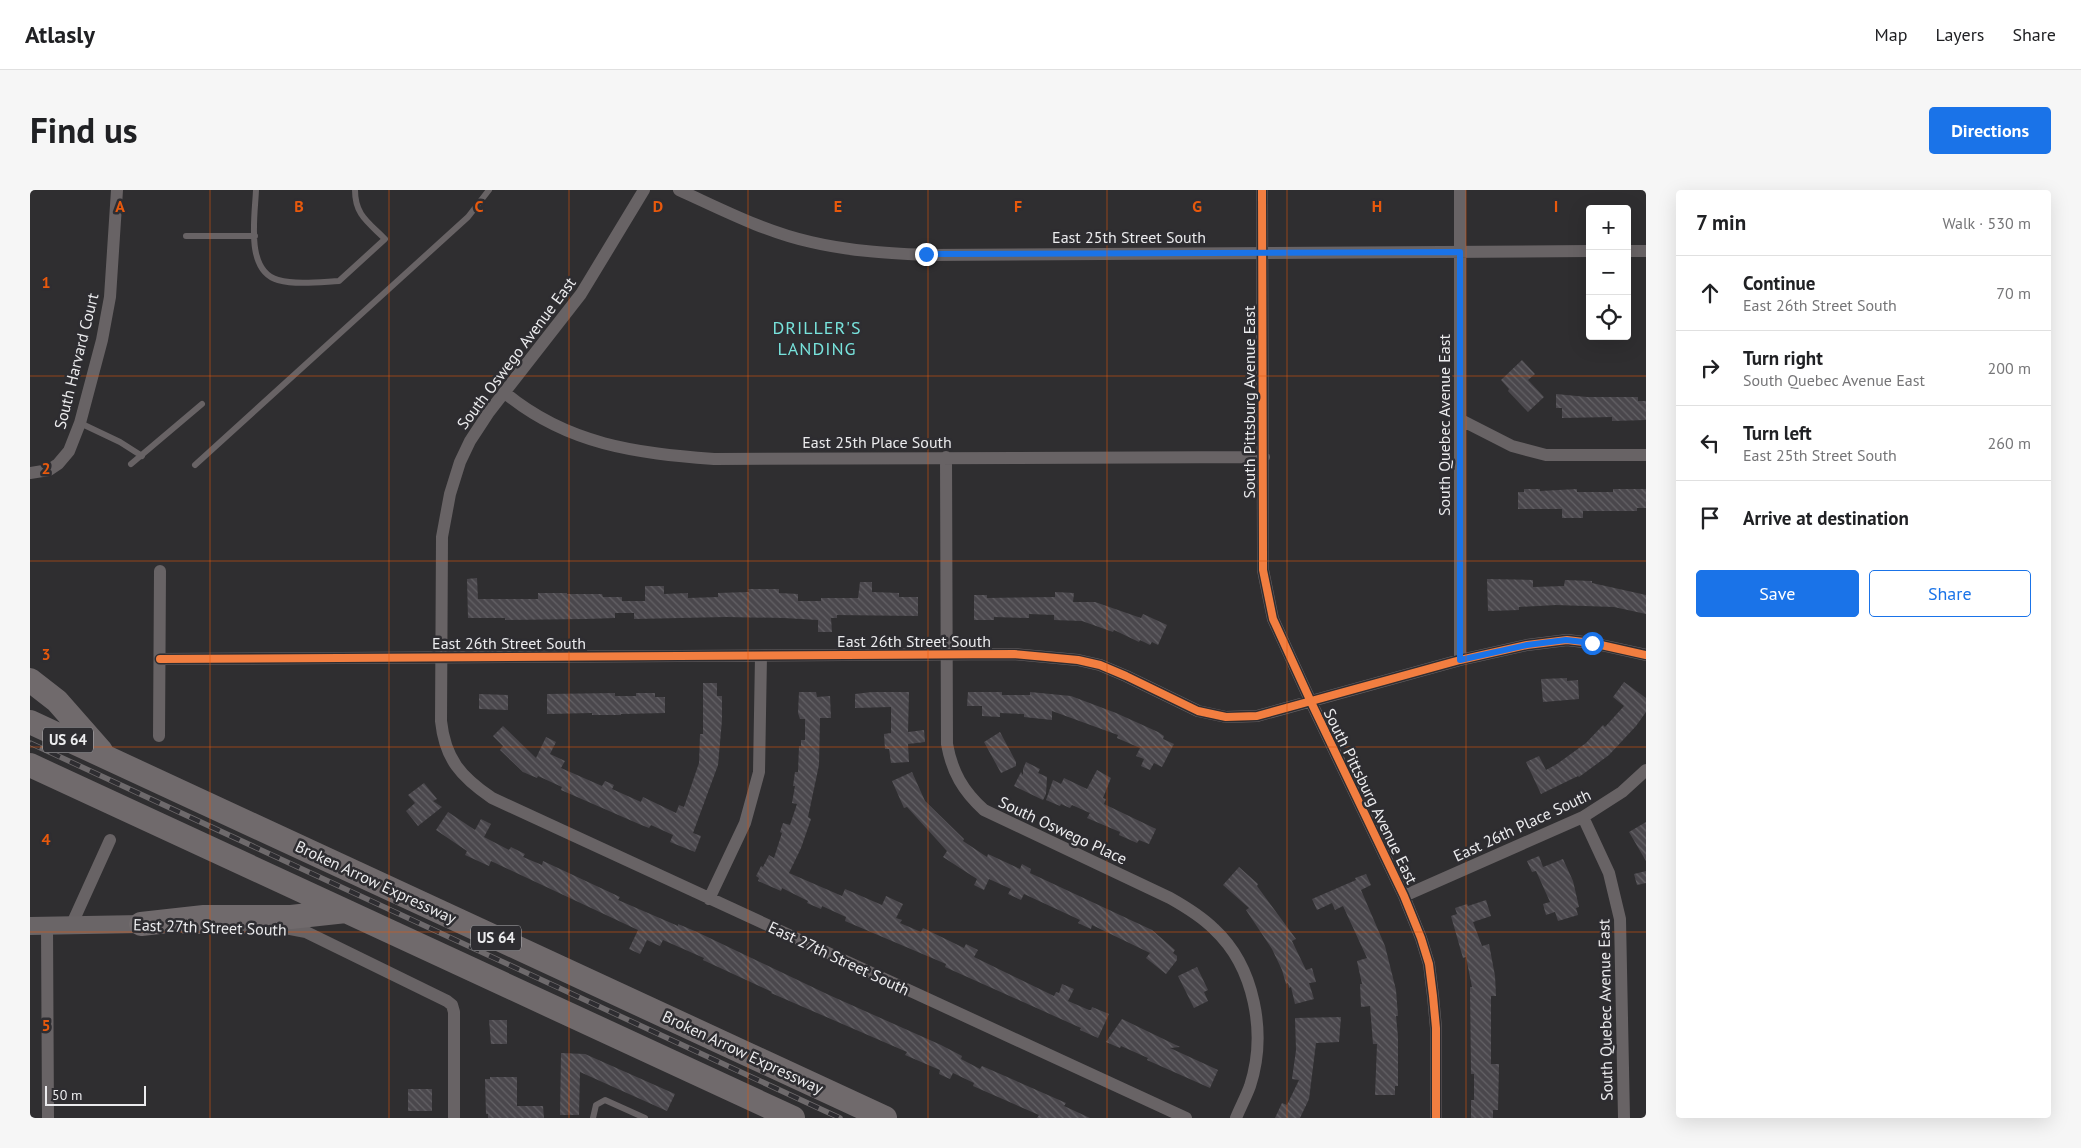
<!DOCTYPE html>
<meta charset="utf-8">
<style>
body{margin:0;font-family:"PT Sans",sans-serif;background:#f6f6f6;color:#202124}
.controls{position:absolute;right:15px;top:15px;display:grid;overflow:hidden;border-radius:5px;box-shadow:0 5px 20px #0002}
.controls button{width:45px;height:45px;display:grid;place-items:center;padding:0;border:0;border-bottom:1px solid #e0e0e0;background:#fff;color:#202124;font:25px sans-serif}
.scale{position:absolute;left:15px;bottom:12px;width:101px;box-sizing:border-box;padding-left:5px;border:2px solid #ebebed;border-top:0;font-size:14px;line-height:18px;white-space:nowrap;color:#ebebed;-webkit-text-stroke:4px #2e2d31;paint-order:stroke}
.stop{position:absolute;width:15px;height:15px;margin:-11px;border:4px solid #1a73e8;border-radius:50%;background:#fff}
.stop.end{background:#1a73e8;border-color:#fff;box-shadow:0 1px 5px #0008}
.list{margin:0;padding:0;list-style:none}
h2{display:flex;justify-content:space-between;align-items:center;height:65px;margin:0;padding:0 20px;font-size:21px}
h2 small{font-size:16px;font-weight:400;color:#757577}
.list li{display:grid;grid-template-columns:32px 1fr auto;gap:15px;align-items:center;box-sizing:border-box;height:75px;padding:0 20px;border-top:1px solid #e0e0e0}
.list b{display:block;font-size:19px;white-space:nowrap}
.list p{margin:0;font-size:16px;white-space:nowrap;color:#757577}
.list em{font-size:16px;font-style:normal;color:#757577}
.actions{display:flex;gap:10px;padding:15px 20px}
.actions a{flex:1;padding:11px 0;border:1px solid #1a73e8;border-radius:5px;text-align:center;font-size:18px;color:#1a73e8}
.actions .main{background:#1a73e8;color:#fff}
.icon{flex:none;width:28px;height:28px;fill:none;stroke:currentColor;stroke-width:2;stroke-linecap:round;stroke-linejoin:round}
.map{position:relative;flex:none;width:1616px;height:928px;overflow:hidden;border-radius:5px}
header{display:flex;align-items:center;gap:30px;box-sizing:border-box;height:70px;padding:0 25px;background:#fff;border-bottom:1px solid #e0e0e0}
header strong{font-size:24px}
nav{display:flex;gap:28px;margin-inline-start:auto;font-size:18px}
.intro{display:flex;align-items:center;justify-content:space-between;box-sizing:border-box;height:120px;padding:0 30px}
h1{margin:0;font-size:35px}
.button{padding:12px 22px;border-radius:5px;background:#1a73e8;color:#fff;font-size:18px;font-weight:700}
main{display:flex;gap:30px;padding:0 30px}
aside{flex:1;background:#fff;border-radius:5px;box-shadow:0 5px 20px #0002}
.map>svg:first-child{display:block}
.building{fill:url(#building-back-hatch)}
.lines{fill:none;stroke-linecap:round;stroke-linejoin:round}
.lane{stroke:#686365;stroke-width:6}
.street{stroke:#686365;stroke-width:12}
.secondary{stroke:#6a6567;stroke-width:18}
.highway{stroke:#706a6c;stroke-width:24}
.rail-casing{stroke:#6e6a6c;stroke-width:5.5}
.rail{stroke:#2e2d31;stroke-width:4;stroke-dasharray:11;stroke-linecap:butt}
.cycleway-casing{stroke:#2e2d31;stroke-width:11}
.cycleway{stroke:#f27e40;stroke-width:8}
.route{stroke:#1a73e8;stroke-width:6}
.grid{fill:none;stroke:#e8590c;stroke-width:1;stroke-opacity:0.55}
.labels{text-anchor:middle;stroke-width:5;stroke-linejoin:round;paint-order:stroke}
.shield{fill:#2e2d31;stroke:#b2b2b5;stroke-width:1}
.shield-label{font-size:15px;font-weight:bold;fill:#ebebed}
.street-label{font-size:16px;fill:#ebebed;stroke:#2e2d31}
.neighbourhood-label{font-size:18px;letter-spacing:1px;fill:#78e3dc;stroke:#2e2d31}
.grid-label{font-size:16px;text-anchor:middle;font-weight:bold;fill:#e8590c;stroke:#2e2d31;stroke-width:5;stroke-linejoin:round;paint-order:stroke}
</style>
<header>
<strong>Atlasly</strong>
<nav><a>Map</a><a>Layers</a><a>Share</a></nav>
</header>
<div class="intro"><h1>Find us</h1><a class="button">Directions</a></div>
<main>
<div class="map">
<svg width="1616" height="928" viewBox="0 0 1616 928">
<defs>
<pattern id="building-back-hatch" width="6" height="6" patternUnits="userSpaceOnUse" patternTransform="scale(1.25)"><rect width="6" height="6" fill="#4a474c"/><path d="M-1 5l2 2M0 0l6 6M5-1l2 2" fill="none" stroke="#646266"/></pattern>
</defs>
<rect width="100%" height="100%" fill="#2f2e30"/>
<path class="building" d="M1492,170L1505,184L1498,190L1514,207L1498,222L1478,201L1479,199L1471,190Z
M1526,204L1557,207H1608V211H1616V230L1582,231V227L1532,228V218H1526Z
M1494,299H1510V301L1547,299V302H1583V299H1616V318H1607V321H1553V328H1532V319H1488V302H1494Z
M447,388L448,409H508V403H537V404H572L573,407H592V411H615V396H634V404L658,403V408L688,407V403L719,402L718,399H749V403L768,404V411H791V408H828L830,392H842V402L869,403V407H888V426L807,425V428H801L802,442H788V430L754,428L696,427L604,429V423H585V428L555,429L475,430V428H438L437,389Z
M1457,389L1503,390V397L1534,396L1535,390L1562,391V393L1616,405V424L1584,417L1526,415L1489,417V420L1458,421Z
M1025,402L1044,403L1043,412H1065L1111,428L1113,424L1137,435L1128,455L1122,452L1120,455L1110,450L1109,452L1084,440L1083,442L1052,431L1024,430V425L999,424V428L964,427V430H944V405H957V408L1025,407Z
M1537,488V491L1548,490L1549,509L1513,512L1511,489Z
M1594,492L1616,508V522L1606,536L1579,565L1549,587L1548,586L1511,604L1496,572L1509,566L1516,580L1527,574L1556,553L1573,535L1575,537L1594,516L1583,507Z
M673,493H687V506H692V530L688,575L663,643L671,646L665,662L640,652L643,645L621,635L619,638L609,634L531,600L532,597L508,586L507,588L493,582L470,560L473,556L463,546L473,536L506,568L516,547L526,552L520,564L535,571L531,578L572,596L575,591L584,595L582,599L611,612L613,607L646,623L649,615L654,617L669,573L670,544H673Z
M769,502H786L787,507L800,506L801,528H790L789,575L778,627L781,629L771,658L759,683L812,706L815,699L852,715L856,706L873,714L866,728L872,730L870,733L891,742L893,738L934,758L936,754L948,760L944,767L1024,806L1026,802L1029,803L1032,794L1044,799L1038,811L1059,820H1061L1062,817L1079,824L1068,848L1050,840L1051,838L915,777L916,774L815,731L816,727L792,716L791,719L777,713L778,711L752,698L751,701L728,691L729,688L726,686L731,676L733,677L739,665L744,668L752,643L750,642L753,633L760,635L767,614L762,613L765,596H763L765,582H768L769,556H771V550H775V529H770L768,523Z
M842,502H879L878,542L894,540L895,552L878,554L879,572L861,573L859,559H855L854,544L861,543V517L825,518V504Z
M938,502H972V505H1000V502L1041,506L1086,523L1128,542L1134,546L1133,549L1144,554L1132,577L1124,573L1120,580L1111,576L1114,569L1106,566L1110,558L1087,548L1088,545L1022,521V530L994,527V524L970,523V527L952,526V516H937Z
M585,503V506H606V503H625V507H635V523L591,524V525H562V523L517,524V504Z
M449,504L478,505V520L449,519Z
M970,542L986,572V576L971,583L954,552Z
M996,572L1010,579L1008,583L1017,587L1016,604L1013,610L984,596L991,582L993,585V579Z
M1067,580L1081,588L1073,608L1076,609L1074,614L1126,639L1119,654L1109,650L1107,653L1089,645L1090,642L1057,628L1060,623L1042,615L1040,618L1031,614L1030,616L1016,610L1023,590L1031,594L1034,588L1057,599Z
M882,582L895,611L934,649L933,651L957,667L958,664L990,679L992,674L1001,679L1000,683L1122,740L1145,760L1143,763L1147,766V770L1136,784L1116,768L1120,763L1062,735L1061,739L1048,733L1050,730L994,704L991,710L978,704L981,699L959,689L954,700L944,695L947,689L913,667L917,661L877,617L874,618L862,591Z
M394,593L407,609L403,611L412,617L388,636L376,621L385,613L378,605Z
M418,622L445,640L451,629L461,634L454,647L479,660L481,657L495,664L493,667L512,675L513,671L590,707L588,710L648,736V734L667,742L799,805L911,855L932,866L931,869L950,879L952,876L1036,913L1034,916L1060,928H1007L1009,925L943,896L944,893L923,883L920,889L909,884L910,880L875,865L877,862L741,803L742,802L673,770L674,768L633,750L630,756L617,750L610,764L599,759L608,740L461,671L459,676L435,665L437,661L406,640Z
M1616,632V671L1599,642Z
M1509,666L1513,677L1533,669L1543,691L1549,717L1546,718L1548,725L1528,731L1525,722L1516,725L1513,714L1520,712L1506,681L1502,682L1497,671Z
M1209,677L1228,694L1227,696L1266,749L1262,751L1276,780L1282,778L1286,792L1279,793L1284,809L1265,814L1261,797L1259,798L1258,793L1256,794L1252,780L1242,759L1216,720L1219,718L1193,695Z
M1616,681V693L1607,695L1604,684Z
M1336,684L1341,695L1331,700L1355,756L1366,800L1368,826H1366L1368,847V896H1365V905H1345L1347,854H1343L1340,816L1331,817L1330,794H1332L1327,771L1337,768L1313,716L1305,720L1302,713L1287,720L1282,709L1326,690L1325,688Z
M1456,710L1461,726L1443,732L1452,756L1459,754L1465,786L1466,806H1461V874H1469L1468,920H1463V928H1441V910H1444V884H1441L1440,797H1442L1436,767L1433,768L1421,726L1427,724L1425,718L1437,714L1438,716Z
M1167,777L1178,800L1174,802L1178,811L1164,818L1148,786Z
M1311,827L1309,852L1286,853L1279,909L1270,928H1245L1252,913L1257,915L1269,890L1262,889L1266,860L1265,828Z
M1092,829L1150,857L1140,858L1188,880L1180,898L1117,870L1118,868L1091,856L1090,858L1076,852Z
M459,830H477V854H461Z
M531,863L555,864L645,904L637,921L550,882L549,925H530Z
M460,887H487V916H513L514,928H458V924H456L455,889H460Z
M378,899H402V921H378Z"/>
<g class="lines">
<path class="lane" d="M226,0C225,26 215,81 248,90C267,95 290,92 309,91L355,49C338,32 325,25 325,0
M156,46H225
M50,233L90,252L112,266
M101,274L172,214
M165,275L438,27L459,0
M563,928L566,915L575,910L615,928"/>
<path class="street" d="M614,0L551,104L459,222L440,251L430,272L420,304L412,347L411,531C415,569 431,587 462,608L1156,928
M649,0C691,19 735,42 781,52C819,61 857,63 896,65L1560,61
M1232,0L1233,361V380L1243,429L1281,512L1374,706L1391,748L1399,774L1403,806L1406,838V928
M1430,0V470
M1597,61H1616
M475,203C538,255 606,263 684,269L1234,267
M1431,230L1482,256L1516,265H1616
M916,267L917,554C922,582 933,601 954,620L1140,708C1156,717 1171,726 1184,739C1225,777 1237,844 1220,896C1216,907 1210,918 1206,928
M0,283L19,280L28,274L39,261L50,233L72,150L80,107L87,0
M130,469L984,464L1048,470L1070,475L1096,486L1168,521L1196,527L1227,526L1430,470L1497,455L1537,450L1562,453L1616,465
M129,546L130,381
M1553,627L1579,683L1590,729L1594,928
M1374,706L1553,627L1592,602L1616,580
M679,709L715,633L729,582L731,466
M17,736L18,928
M41,736L80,650
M155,738H255L276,742L417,811L422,815L424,822V928"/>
<path class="secondary" d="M0,736L111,734"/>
<path class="highway" d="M0,490L27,511L71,561
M0,532L855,928
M0,575L763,928
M111,734L174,727H261L316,721"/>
<defs>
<path id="rail" d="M0,553L810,928"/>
</defs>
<use href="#rail" class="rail-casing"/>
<use href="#rail" class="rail"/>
<defs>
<path id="cycleway" d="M1232,0L1233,361V380L1243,429L1281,512L1374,706L1391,748L1399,774L1403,806L1406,838V928
M130,469L984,464L1048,470L1070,475L1096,486L1168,521L1196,527L1227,526L1430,470L1497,455L1537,450L1562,453L1616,465"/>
</defs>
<use href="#cycleway" class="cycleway-casing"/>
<use href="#cycleway" class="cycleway"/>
</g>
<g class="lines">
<path class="route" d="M896,64L1430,62V470L1497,455L1536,450L1562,453"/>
</g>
<path class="grid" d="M180,0V928M359,0V928M539,0V928M718,0V928M898,0V928M1077,0V928M1257,0V928M1436,0V928M0,186H1616M0,371H1616M0,557H1616M0,742H1616"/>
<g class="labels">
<g class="shield">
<rect x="13" y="537.5" width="50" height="25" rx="4"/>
<rect x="441" y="735.5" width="50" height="25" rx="4"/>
</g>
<g class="shield-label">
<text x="38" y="555">US 64</text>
<text x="466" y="753">US 64</text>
</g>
<g class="street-label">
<text x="1099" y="53">East 25th Street South</text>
<text transform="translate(486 163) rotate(-53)" y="6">South Oswego Avenue East</text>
<text transform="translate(46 171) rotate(-76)" y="6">South Harvard Court</text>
<text transform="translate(1219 212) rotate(-90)" y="6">South Pittsburg Avenue East</text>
<text transform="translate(1414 235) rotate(-90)" y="6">South Quebec Avenue East</text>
<text x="847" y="258">East 25th Place South</text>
<text x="884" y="457">East 26th Street South</text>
<text x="479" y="459">East 26th Street South</text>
<text transform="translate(1341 606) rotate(64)" y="6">South Pittsburg Avenue East</text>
<text transform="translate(1492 635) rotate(-25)" y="6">East 26th Place South</text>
<text transform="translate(1033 640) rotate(25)" y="6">South Oswego Place</text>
<text transform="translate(346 692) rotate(25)" y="6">Broken Arrow Expressway</text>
<text transform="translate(180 737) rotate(2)" y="6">East 27th Street South</text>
<text transform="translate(809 768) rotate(25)" y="6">East 27th Street South</text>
<text transform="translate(1575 820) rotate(-91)" y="6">South Quebec Avenue East</text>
<text transform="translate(713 862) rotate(25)" y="6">Broken Arrow Expressway</text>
</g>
<g class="neighbourhood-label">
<text x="787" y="144">DRILLER'S<tspan x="787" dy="21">LANDING</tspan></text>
</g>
</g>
<g class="grid-label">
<text x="90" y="22">A</text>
<text x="269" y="22">B</text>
<text x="449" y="22">C</text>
<text x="628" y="22">D</text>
<text x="808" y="22">E</text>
<text x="988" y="22">F</text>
<text x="1167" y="22">G</text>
<text x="1347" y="22">H</text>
<text x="1526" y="22">I</text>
<text x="16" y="98">1</text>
<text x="16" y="284">2</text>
<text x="16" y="470">3</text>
<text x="16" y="655">4</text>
<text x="16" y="841">5</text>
</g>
</svg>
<div class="controls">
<button>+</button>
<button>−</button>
<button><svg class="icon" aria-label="locate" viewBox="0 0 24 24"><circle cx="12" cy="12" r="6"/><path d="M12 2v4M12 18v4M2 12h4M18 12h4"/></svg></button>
</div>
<div class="scale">50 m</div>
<div class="stop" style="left:1562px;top:453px"></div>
<div class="stop end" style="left:896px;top:64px"></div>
</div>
<aside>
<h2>7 min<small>Walk · 530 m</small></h2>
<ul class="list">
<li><svg class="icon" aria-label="ahead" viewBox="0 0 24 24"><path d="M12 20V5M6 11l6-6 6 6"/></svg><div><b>Continue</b><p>East 26th Street South</p></div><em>70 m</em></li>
<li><svg class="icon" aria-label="right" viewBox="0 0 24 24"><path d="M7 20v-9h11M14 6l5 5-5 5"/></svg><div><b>Turn right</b><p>South Quebec Avenue East</p></div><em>200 m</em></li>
<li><svg class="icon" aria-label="left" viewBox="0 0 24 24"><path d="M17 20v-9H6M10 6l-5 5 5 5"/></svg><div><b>Turn left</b><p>East 25th Street South</p></div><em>260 m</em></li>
<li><svg class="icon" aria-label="arrive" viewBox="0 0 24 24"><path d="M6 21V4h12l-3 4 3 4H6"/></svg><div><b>Arrive at destination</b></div></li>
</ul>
<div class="actions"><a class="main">Save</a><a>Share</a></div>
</aside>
</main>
